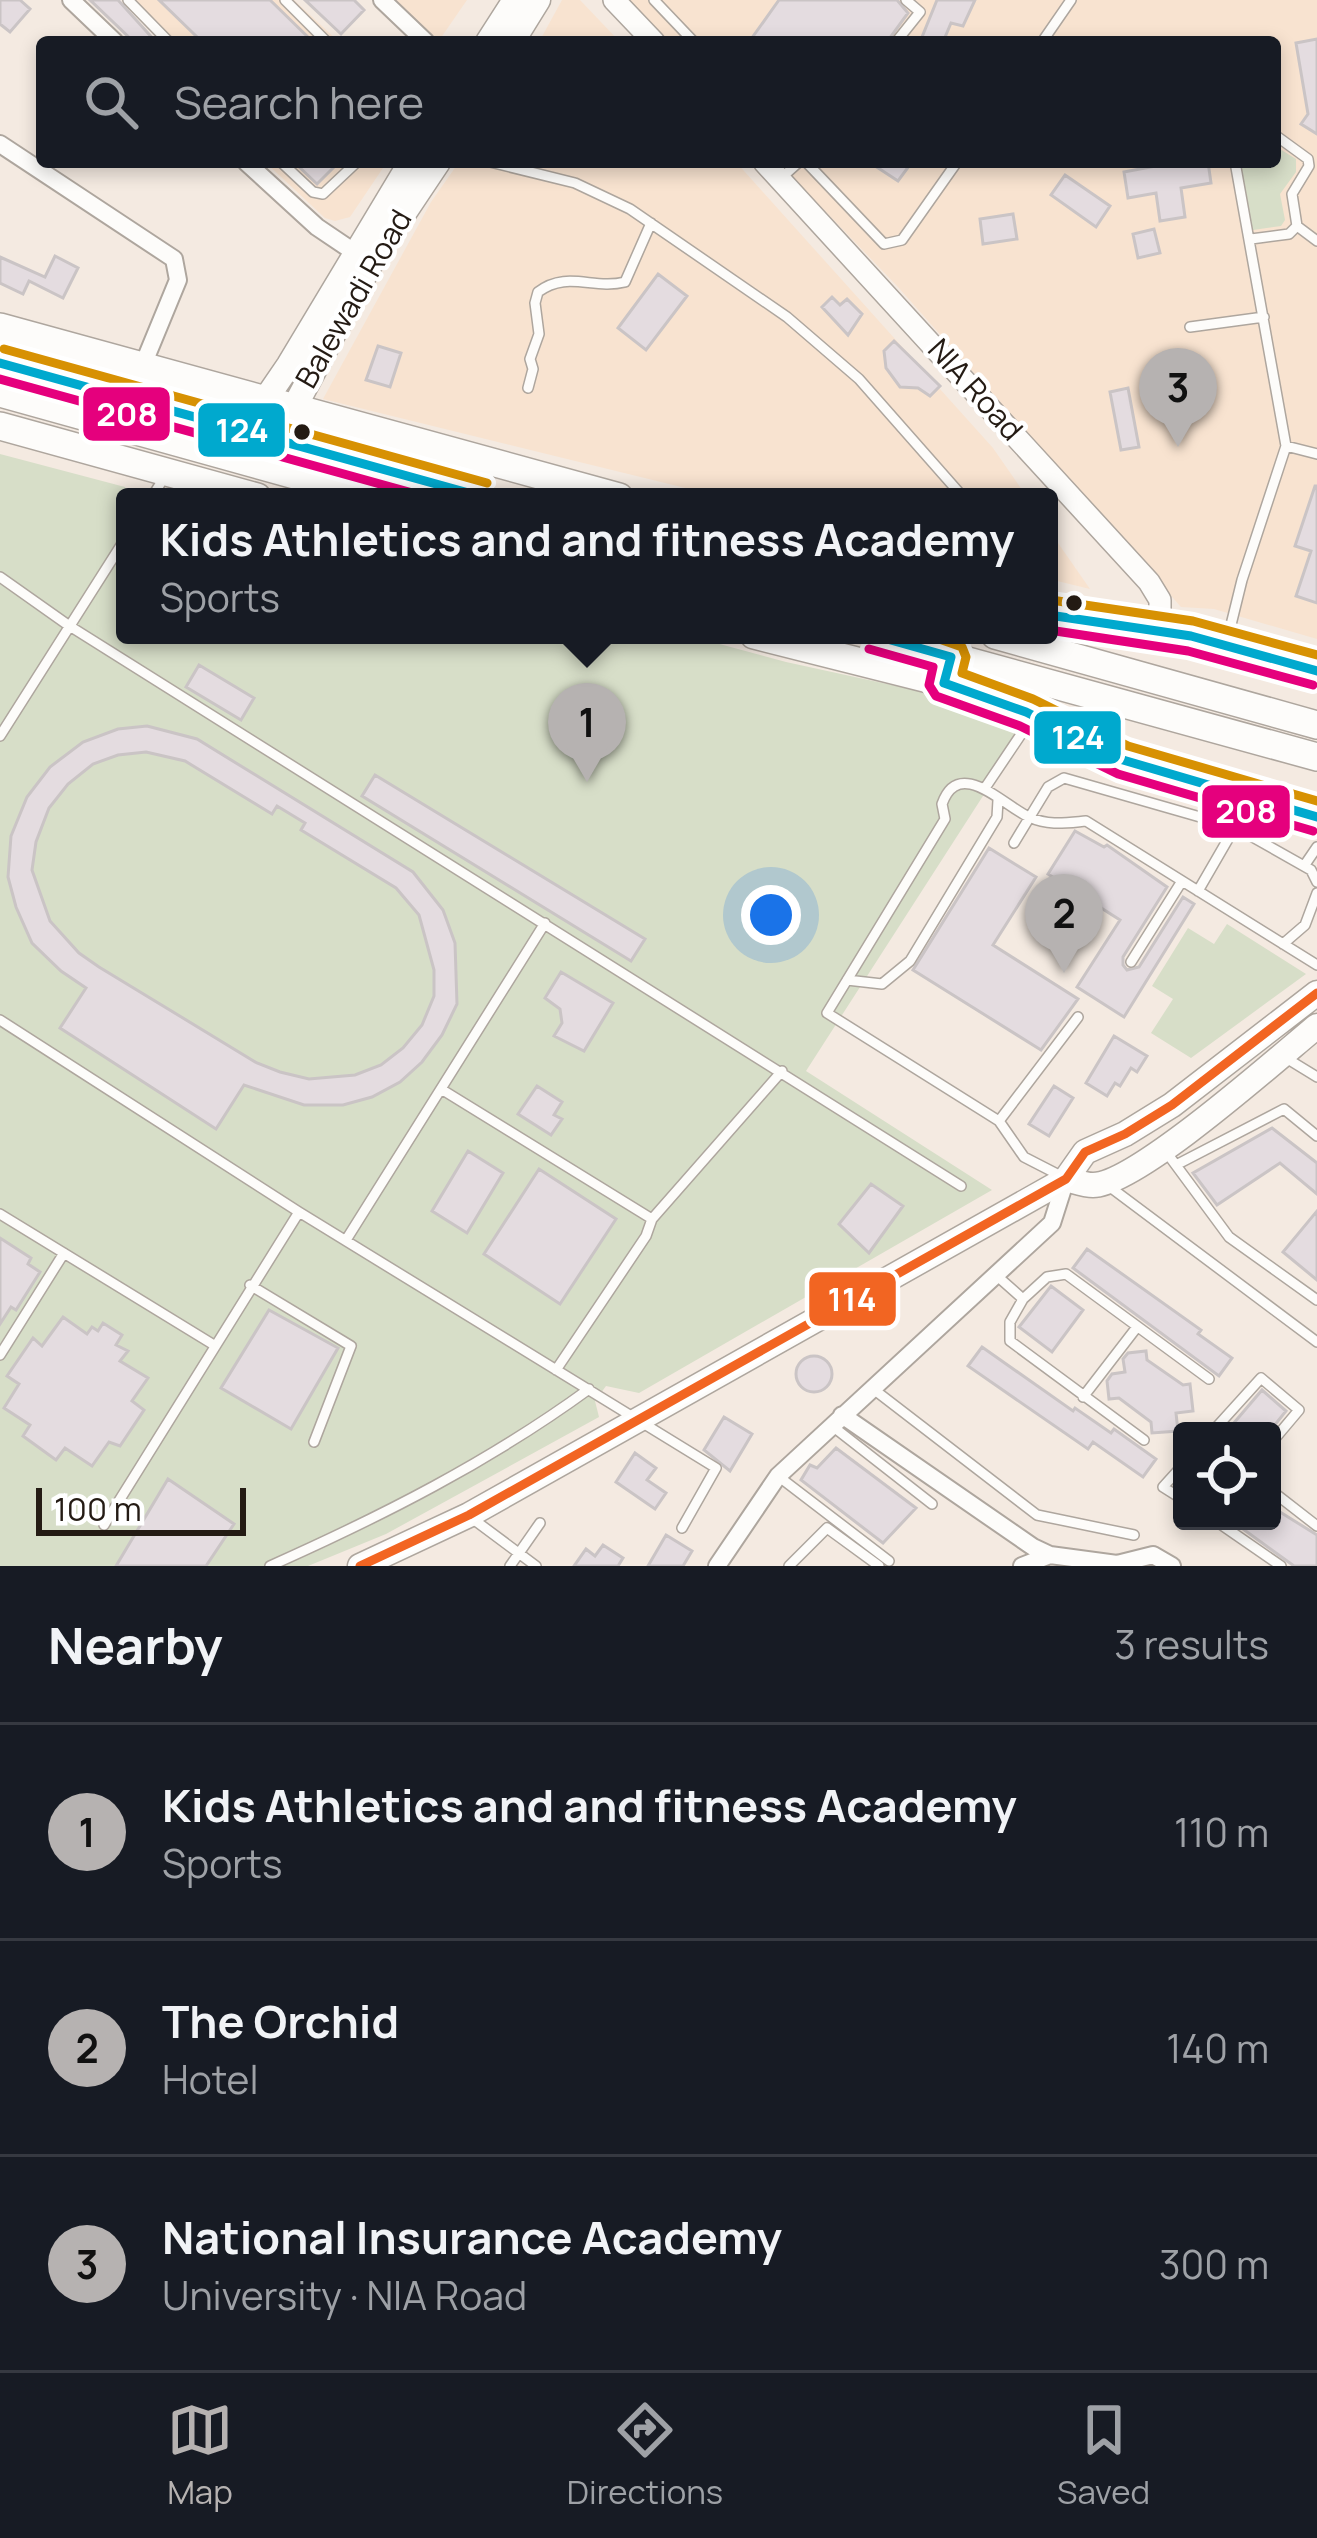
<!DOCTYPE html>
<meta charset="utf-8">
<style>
body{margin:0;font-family:Manrope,sans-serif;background:#20242c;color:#f1f3f6}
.controls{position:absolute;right:36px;bottom:36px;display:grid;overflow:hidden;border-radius:12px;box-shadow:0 6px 18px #0003}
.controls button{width:108px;height:108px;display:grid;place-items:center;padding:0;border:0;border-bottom:3px solid #363941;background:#171b24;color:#f1f3f6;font:60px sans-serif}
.scale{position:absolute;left:36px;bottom:30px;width:210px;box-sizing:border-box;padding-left:12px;border:6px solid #241b14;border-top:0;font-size:33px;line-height:42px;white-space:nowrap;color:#241b14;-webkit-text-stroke:9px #fff;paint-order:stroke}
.you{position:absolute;left:771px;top:915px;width:42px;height:42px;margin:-30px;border:9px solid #fff;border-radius:50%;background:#1a73e8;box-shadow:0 0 0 18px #1a73e833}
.badge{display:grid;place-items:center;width:78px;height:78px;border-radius:50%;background:#b6b2b1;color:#111;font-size:39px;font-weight:700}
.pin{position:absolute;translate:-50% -99px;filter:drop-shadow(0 3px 6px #0008)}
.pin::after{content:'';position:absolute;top:63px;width:42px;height:36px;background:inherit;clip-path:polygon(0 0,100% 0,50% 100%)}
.popup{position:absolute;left:116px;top:488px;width:942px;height:156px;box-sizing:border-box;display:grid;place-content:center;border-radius:12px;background:#171b24;filter:drop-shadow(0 3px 9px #0005);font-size:39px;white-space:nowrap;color:#9ea1a6}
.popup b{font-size:45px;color:#f1f3f6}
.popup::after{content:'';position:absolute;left:50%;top:100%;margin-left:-24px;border:24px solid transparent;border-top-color:#171b24}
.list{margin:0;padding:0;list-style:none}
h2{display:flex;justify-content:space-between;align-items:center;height:156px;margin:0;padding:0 48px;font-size:51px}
h2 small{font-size:39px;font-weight:400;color:#9ea1a6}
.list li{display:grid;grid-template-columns:78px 1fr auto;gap:36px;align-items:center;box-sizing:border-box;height:216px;padding:0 48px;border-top:3px solid #363941}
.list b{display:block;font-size:45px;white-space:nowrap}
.list p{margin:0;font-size:39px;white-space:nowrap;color:#9ea1a6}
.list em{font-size:39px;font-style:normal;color:#9ea1a6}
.icon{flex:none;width:66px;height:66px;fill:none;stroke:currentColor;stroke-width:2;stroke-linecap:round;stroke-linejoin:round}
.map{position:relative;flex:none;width:1317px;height:1566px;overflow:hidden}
.search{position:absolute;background:#171b24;box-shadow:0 6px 18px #0003;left:36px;right:36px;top:36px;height:132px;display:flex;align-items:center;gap:30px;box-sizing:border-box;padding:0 42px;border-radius:12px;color:#9ea1a6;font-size:45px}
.sheet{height:804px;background:#171b24}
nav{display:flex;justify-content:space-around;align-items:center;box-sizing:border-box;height:168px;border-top:3px solid #363941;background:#171b24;font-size:33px;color:#9ea1a6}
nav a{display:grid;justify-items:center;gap:6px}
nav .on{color:#b6b2b1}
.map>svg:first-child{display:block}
.built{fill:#f8e3d0}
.green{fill:#d7dec8}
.building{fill:#e4dce0;stroke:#cac4c5;stroke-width:3;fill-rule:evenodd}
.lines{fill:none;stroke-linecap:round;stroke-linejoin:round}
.service-casing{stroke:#aea69e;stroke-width:12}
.minor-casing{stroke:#aea69e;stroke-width:20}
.tertiary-casing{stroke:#aea69e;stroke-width:24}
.secondary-casing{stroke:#aea69e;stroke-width:27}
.primary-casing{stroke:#aea69e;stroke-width:30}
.trunk-casing{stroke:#aea69e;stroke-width:30}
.service{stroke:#fdfcfa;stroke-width:9}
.minor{stroke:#fdfcfa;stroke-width:16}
.tertiary{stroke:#fdfcfa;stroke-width:21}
.secondary{stroke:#fdfcfa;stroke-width:24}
.primary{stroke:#fdfcfa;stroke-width:27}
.trunk{stroke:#fdfcfa;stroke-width:27}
.bus-1-casing{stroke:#fff;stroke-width:18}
.bus-2-casing{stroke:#fff;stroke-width:18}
.bus-3-casing{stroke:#fff;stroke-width:18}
.bus-4-casing{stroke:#fff;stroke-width:18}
.bus-1{stroke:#f26522;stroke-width:9}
.bus-2{stroke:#00a9ce;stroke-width:9}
.bus-3{stroke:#e5007d;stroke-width:9}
.bus-4{stroke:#d79103;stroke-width:9}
.bus-dot{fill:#241b14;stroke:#fff;stroke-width:4.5}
.labels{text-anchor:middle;stroke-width:9;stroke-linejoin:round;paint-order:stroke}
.street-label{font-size:30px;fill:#241b14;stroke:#fff}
.line-badge{stroke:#fff;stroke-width:4.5}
.badge-label{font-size:33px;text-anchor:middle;font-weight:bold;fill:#fff}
</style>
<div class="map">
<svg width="1317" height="1566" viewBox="0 0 1317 1566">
<rect width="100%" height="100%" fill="#f4eae1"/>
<path class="built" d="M126,0H294L339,42H171Z
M391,0H467L438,42Z
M562,0H580L620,42H539Z
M627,0H1317V639L1214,609L1181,607L898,287L778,162H1275V42H666Z
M265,162H387L350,217L335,221L325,218Z
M459,162H736L993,448L1027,497H722L323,399L431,202Z
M1049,530L1090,589L1049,579Z"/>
<path class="green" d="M1275,146L1296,159V172L1280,194L1285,220L1281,226L1253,230L1238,162H1275Z
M0,454L125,487L128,497L125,635H686L786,662L979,704L1028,726L806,1071L992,1190L639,1393L606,1386L595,1401L599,1417L386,1534L308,1566H0Z
M1227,924L1306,974L1191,1058L1151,1033L1173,999L1152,986L1188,928L1214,944Z"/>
<path class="building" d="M0,0H20L30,9L10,32L0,24Z
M90,0H118L156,42H134Z
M159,0H270L313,42H190L196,36Z
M305,0H354L364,10L341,34Z
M779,0H897L908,13L887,42H749Z
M937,0H975L963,26L951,23L943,42H920Z
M1317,39V134L1301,124L1308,114L1296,43Z
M294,162H339L317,184Z
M869,162H912L898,181Z
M1150,162H1208L1211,183L1181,188L1185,217L1160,221L1156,193L1128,198L1124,172L1156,166Z
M1065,175L1110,206L1096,227L1051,195Z
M1013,214L1017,239L983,244L980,219Z
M1154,229L1160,253L1138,258L1133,234Z
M55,256L78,268L63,298L29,281L23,294L0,283V257L45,277Z
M658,274L687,296L646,350L618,328Z
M832,297L840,305L847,299L862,314L848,335L822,307Z
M894,341L940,386L930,396L918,388L900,387L886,368L884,351Z
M378,346L401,353L390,387L366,380Z
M1128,388L1139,447L1121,450L1110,392Z
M1315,486H1317V603L1296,596L1311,551L1295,546Z
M199,665L254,698L241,720L186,687Z
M147,726L197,739L413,872L443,910L455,943L457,1004L442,1035L422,1062L400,1082L372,1097L343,1105H304L244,1085L216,1129L60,1028L86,988L61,971L32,943L16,907L8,877L11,836L27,797L50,767L83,742L118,729ZM146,752L185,761L272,814L277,806L305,823L301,830L396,888L419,915L434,970V996L422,1025L403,1048L381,1065L355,1075L309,1079L280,1072L257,1063L99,967L79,953L50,921L32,870L36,842L49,808L68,784L93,764L118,755Z
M375,775L645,939L631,961L362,796Z
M1075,831L1104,847L1107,845L1167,887L1123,957V965L1127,970L1139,967L1183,897L1194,904L1124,1017L1077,987L1120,920L1048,874Z
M989,848L1036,877L993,945L1078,999L1041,1050L913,970Z
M561,972L613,1003L584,1051L554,1036L562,1023L560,1009L545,998Z
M1114,1036L1147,1056L1137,1072L1131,1068L1120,1086L1115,1083L1107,1096L1086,1083Z
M537,1086L562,1102L554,1115L562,1119L551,1135L518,1114Z
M1054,1086L1073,1098L1049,1136L1029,1124Z
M1272,1128L1317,1163V1194L1280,1163L1217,1205L1193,1173Z
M468,1151L503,1173L467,1233L432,1211Z
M539,1169L616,1219L560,1304L484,1254Z
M871,1184L903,1206L869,1253L839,1224Z
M1317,1211V1280L1283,1252Z
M0,1238L31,1258L28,1264L40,1272L16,1310L11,1307L0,1324Z
M1087,1249L1201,1330L1198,1334L1232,1358L1219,1376L1073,1268Z
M1051,1286L1083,1310L1052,1352L1019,1327Z
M269,1310L338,1348L291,1429L221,1388Z
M63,1317L87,1334L92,1327L98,1331L103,1323L122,1335L116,1345L128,1351L120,1361L148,1378L132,1401L144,1410L120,1446L109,1442L92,1466L65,1448L56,1460L23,1436L30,1425L4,1408L19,1384L7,1376L33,1338L42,1346Z
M982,1347L1073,1411L1075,1408L1111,1433L1114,1429L1156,1459L1143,1477L1093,1442L1088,1449L968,1366Z
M1146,1351L1147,1360L1183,1385L1190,1384L1193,1411L1176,1413L1178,1431L1152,1433L1151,1422L1119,1398L1109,1399L1107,1381L1112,1374L1125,1372L1123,1359L1128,1353Z
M796 1374a18 18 0 1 1 36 0a18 18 0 1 1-36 0Z
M1262,1390L1286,1411L1270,1431H1227Z
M724,1417L752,1434L730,1471L704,1450Z
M836,1448L916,1508L883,1543L801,1480L810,1465L817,1468Z
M635,1453L656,1468L647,1480L666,1493L655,1509L616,1482Z
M168,1479L234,1524L206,1566H116Z
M1272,1507L1317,1535V1566H1294L1232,1521H1272Z
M666,1535L692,1551L683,1566H648Z
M603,1545L623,1558L618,1566H574L586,1549L595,1556Z"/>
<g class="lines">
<defs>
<path id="service" d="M128,0L169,42
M285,0L327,42
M654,0L694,42
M896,42L920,12L906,0
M1042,42L1071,0
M281,162L313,192L323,194L357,162
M490,162L575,183L630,209L787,317L859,379L963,497
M806,162L884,244L902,240L957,162
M780,179L799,162
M1297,226L1317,241
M1251,239L1289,234L1297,226L1292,194L1309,166L1308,159L1275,135
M1190,327L1264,317
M528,388L533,369L530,359L539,334L535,303L538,292C567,270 593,290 625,282L651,223
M1286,446L1317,454
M152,497L165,476
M0,577L68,625L961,1186
M1227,641L1242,580L1286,446L1235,162
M0,736L125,539
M985,788L1032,718
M1014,843L1048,787L1064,778L1235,827L1311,870L1317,882
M1304,866L1317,847
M1198,891L1235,827
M1283,944L1305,925L1317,893
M1131,962L1182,881
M847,980L882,984L910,961L997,817L998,800
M0,1020L299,1212L716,1468L682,1528
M1286,1058L1317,1077
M441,1089L652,1219
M999,1121L1078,1017
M1164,1149L1229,1237L1317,1300
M1176,1165L1284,1109L1317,1136
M1061,1176L1024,1157L999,1121L827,1013L945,819L942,804C959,756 1004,806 1029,817C1049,826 1065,823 1086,821L1317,965
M1110,1187L1317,1342
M0,1214L214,1345
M346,1240L545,923
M996,1275L1023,1299L1047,1277L1066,1274L1209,1379
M250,1285L351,1346L314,1442
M1023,1299L1010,1322V1341L1144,1440
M0,1355L64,1253
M556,1370L646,1236L652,1219L782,1071
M872,1388L1037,1515L1134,1535
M1083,1397L1137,1327
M831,1425L932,1504
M1213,1431L1261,1378L1299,1410L1272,1442
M1182,1466L1163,1487L1182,1499
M778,1476L889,1561
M1272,1491L1317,1526
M473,1519L536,1566
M1216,1521L1281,1566
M104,1525L299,1212
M270,1566C382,1516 489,1462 589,1389
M510,1566L540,1523
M789,1566L827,1528L879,1566"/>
<path id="minor" d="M71,0L115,42
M382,0L426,42
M0,144L174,259L178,280L143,365
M246,162L317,227L354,252
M842,1415L1033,1547L1050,1555L1117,1564L1153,1555L1172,1566
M717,1566L778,1476L1052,1223L1066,1179
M1022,1566L1050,1555"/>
<path id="tertiary" d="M614,0L654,42
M764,162L1149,582L1160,600V630"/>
<path id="secondary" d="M488,42L515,0
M512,42L538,0
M244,431L289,365L411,162
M277,440L372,261L438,162
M1066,1179C1074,1181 1085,1185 1093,1185C1136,1185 1278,1058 1317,1026
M360,1566L469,1515L1066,1179L1085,1152L1125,1134L1172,1105L1317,993"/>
<path id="primary" d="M0,327L619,497
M0,426L257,497
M1049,615L1191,636L1317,671
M754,635L944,683L1026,712L1123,760L1317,817"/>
<path id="trunk" d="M0,363L483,497
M0,393L374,497
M873,635L1317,757
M995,635L1317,725"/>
</defs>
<use href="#service" class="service-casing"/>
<use href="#minor" class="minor-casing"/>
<use href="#tertiary" class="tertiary-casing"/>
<use href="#secondary" class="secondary-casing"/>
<use href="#primary" class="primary-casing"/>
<use href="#trunk" class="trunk-casing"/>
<use href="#service" class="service"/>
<use href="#minor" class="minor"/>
<use href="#tertiary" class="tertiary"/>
<use href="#secondary" class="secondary"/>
<use href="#primary" class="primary"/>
<use href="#trunk" class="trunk"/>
<defs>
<path id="bus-1" d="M360,1566L469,1515L1066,1179L1085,1152L1125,1134L1172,1105L1317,993"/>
<path id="bus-2" d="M0,363L483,497
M1049,615L1191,636L1317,671
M873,635L951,657L944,683L1026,712L1123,760L1317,817"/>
<path id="bus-3" d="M0,379L427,497
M1049,630L1188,651L1313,685
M869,649L933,667L929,685L936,696L1020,726L1118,774L1313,831"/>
<path id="bus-4" d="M4,349L487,483
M1051,600L1193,621L1317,655
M928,635L962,647L966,657L962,673L1033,699L1128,746L1317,801"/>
</defs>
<use href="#bus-1" class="bus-1-casing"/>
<use href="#bus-2" class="bus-2-casing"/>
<use href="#bus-3" class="bus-3-casing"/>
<use href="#bus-4" class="bus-4-casing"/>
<use href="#bus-1" class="bus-1"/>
<use href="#bus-2" class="bus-2"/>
<use href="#bus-3" class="bus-3"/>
<use href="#bus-4" class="bus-4"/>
</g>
<g class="bus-dot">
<circle cx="302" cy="432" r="10"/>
<circle cx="1074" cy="603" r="10"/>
</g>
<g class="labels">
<g class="street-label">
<text transform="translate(354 299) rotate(-60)" y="10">Balewadi Road</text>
<text transform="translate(975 390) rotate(48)" y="10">NIA Road</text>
</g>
</g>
<g class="line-badge">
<rect x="81" y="385" width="91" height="58" rx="12" fill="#e5007d"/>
<rect x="196" y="401" width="91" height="58" rx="12" fill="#00a9ce"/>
<rect x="1032" y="709" width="91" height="57" rx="12" fill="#00a9ce"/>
<rect x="1200" y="783" width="92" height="57" rx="12" fill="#e5007d"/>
<rect x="807" y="1270" width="91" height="58" rx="12" fill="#f26522"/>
</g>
<g class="badge-label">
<text x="127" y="426">208</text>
<text x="242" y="442">124</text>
<text x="1078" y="749">124</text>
<text x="1246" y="823">208</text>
<text x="852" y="1311">114</text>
</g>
</svg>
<div class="controls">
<button><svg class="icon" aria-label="locate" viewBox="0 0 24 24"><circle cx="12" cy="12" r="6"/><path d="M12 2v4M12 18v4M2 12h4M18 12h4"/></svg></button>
</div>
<div class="scale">100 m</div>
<div class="you"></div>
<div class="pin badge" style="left:587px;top:782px">1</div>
<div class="popup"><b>Kids Athletics and and fitness Academy</b>Sports</div>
<div class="pin badge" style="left:1064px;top:973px">2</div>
<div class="pin badge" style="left:1178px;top:447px">3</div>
<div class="search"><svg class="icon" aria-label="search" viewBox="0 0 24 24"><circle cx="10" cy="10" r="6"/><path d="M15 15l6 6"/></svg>Search here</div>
</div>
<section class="sheet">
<h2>Nearby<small>3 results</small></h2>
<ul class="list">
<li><span class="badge">1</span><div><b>Kids Athletics and and fitness Academy</b><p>Sports</p></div><em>110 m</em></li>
<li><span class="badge">2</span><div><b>The Orchid</b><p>Hotel</p></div><em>140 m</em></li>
<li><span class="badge">3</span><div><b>National Insurance Academy</b><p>University · NIA Road</p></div><em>300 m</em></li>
</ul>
</section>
<nav>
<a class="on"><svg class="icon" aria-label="map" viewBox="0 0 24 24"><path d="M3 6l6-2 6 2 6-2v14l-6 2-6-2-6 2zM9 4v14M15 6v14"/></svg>Map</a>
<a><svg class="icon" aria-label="directions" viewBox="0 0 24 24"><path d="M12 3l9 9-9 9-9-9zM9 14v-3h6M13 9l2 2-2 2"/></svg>Directions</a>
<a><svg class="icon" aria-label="saved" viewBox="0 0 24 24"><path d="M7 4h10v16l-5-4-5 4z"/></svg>Saved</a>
</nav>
